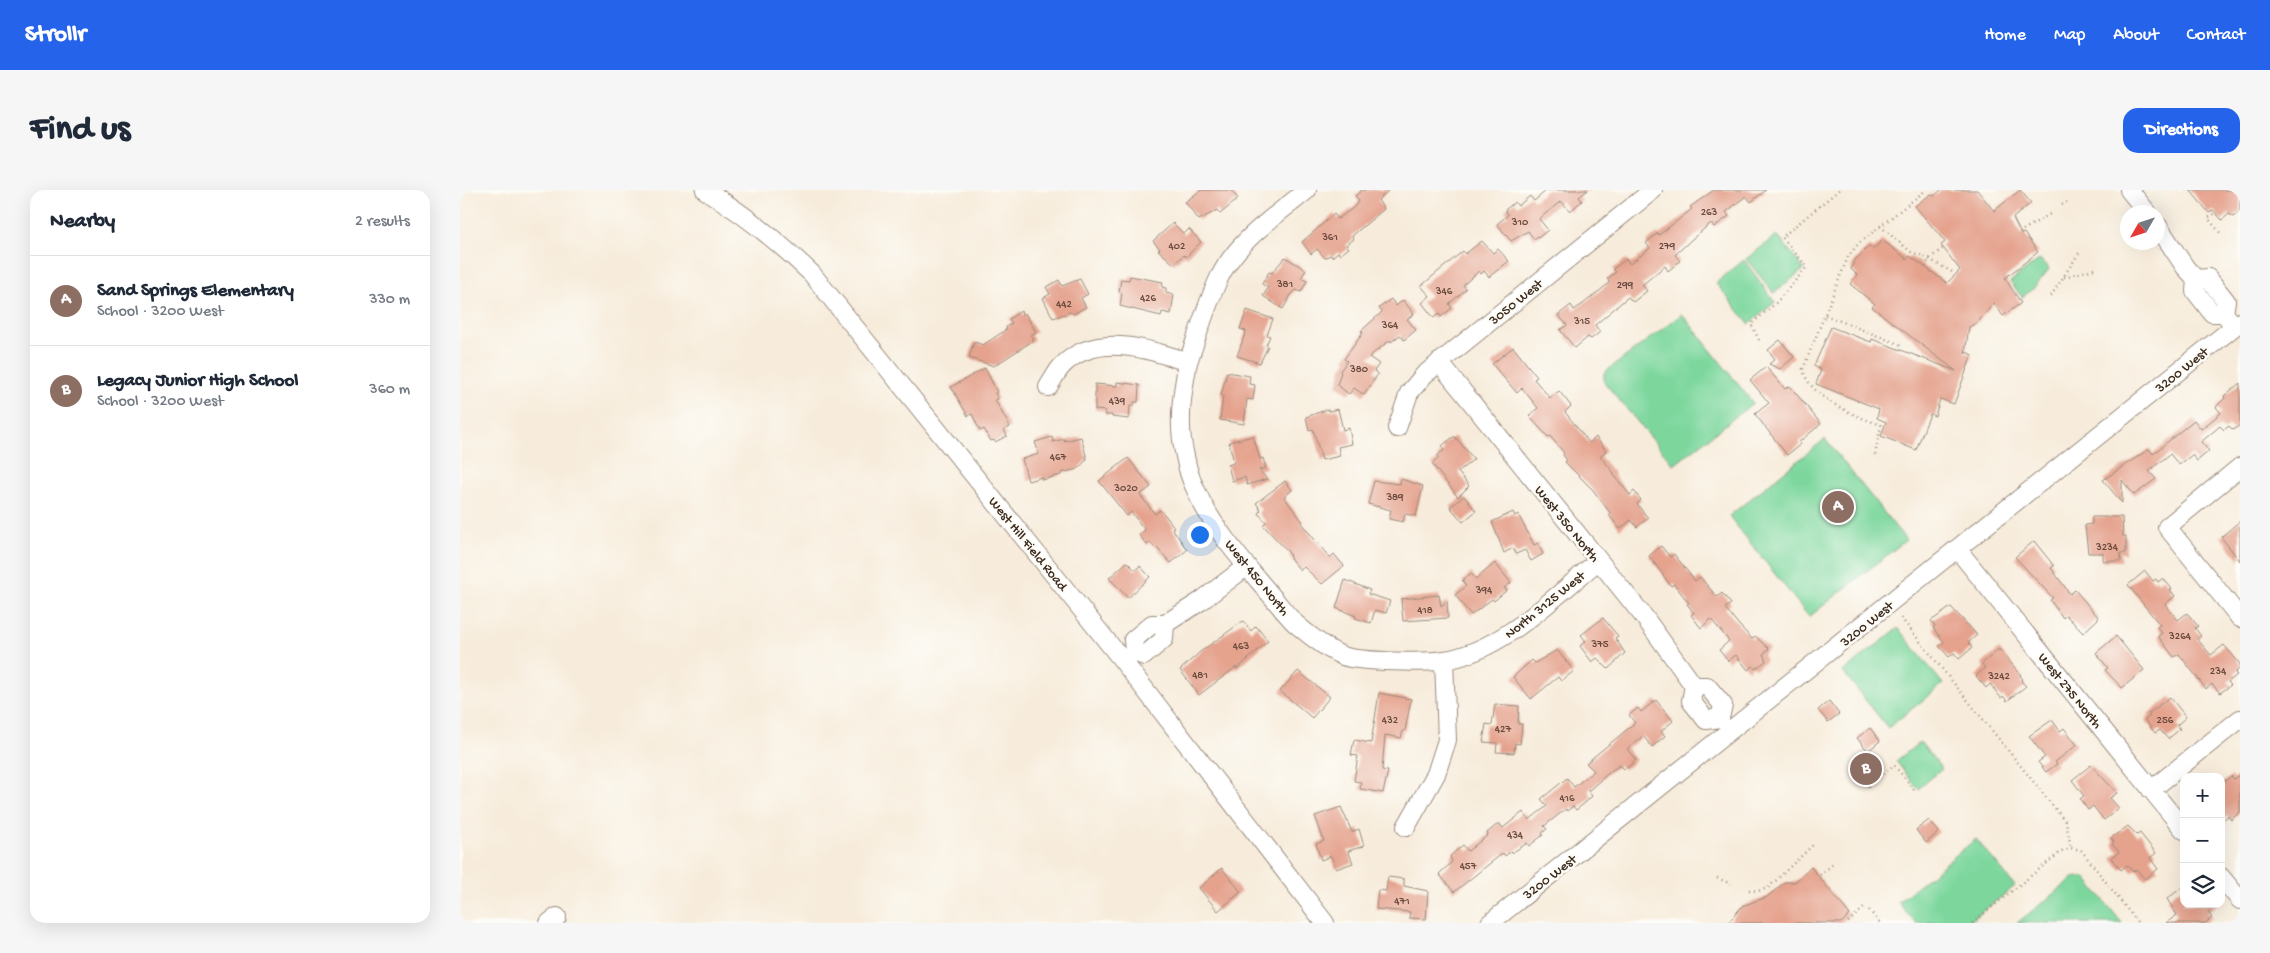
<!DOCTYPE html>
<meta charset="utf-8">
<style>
body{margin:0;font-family:"Gochi Hand",sans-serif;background:#f6f6f7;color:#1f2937}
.controls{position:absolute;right:15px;bottom:15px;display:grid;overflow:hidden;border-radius:10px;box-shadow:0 5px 20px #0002}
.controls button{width:45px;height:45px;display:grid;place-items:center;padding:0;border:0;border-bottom:1px solid #e0e1e3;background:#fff;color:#1f2937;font:25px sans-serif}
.compass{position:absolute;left:1660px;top:15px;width:45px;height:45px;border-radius:50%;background:#fff;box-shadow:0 5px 20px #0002;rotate:231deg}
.you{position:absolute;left:739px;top:344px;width:18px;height:18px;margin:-12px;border:4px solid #fff;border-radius:50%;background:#1a73e8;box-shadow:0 0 0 8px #1a73e833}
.badge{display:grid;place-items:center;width:32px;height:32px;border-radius:50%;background:#2563eb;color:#fff;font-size:16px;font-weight:700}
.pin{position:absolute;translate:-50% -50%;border:2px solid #fff;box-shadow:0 1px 5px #0006}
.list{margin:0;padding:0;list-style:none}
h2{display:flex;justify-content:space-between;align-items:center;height:65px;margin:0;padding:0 20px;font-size:21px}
h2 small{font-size:16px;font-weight:400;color:#747a83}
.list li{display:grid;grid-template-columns:32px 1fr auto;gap:15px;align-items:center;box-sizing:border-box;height:90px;padding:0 20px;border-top:1px solid #e0e1e3}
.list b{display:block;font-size:19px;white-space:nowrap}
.list p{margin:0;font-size:16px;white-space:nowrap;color:#747a83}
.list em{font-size:16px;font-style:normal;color:#747a83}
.icon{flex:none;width:28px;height:28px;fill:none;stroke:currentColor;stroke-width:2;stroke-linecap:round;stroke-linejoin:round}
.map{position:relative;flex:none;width:1780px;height:733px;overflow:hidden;border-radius:15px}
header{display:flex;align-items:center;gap:30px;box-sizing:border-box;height:70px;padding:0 25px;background:#2563eb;color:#fff}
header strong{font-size:24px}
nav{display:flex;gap:28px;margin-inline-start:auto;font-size:18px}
.intro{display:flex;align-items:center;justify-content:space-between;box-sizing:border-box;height:120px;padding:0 30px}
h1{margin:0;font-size:35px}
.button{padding:12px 22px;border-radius:15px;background:#2563eb;color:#fff;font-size:18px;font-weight:700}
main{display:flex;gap:30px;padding:0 30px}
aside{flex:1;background:#fff;border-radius:15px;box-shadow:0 5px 20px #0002}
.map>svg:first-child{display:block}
.green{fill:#7dd79d;stroke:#5c805e}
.building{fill:#e5a38e}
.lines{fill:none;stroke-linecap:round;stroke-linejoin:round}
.minor-casing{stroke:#998b7c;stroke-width:20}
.path{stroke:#998b7c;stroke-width:2.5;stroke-dasharray:1 4;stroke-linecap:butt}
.minor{stroke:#fff;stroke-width:18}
.labels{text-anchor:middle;stroke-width:5;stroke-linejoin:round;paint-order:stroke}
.number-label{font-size:11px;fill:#66483a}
.street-label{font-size:14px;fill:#3b2a1e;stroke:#fdfcf7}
</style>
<header>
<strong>Strollr</strong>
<nav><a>Home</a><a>Map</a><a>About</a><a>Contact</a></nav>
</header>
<div class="intro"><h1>Find us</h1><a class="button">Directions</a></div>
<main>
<aside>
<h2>Nearby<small>2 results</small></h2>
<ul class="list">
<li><span class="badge" style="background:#8d6e63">A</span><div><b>Sand Springs Elementary</b><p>School · 3200 West</p></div><em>330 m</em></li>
<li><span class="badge" style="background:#8d6e63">B</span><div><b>Legacy Junior High School</b><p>School · 3200 West</p></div><em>360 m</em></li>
</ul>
</aside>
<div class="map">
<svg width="1780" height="733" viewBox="0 0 1780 733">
<rect width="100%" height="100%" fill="#fdfcf7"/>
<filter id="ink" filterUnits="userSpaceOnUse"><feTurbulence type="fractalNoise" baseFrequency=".02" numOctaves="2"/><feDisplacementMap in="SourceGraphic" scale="10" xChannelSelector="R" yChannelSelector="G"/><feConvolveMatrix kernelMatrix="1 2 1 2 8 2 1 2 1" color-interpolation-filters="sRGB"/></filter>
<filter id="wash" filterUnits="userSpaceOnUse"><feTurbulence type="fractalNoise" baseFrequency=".0096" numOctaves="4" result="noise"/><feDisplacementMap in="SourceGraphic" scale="20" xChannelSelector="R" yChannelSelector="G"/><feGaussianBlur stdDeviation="1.12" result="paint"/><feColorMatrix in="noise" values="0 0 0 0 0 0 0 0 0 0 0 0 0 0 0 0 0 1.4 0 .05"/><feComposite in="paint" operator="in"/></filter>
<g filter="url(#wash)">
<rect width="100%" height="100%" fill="#f7ecdb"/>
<path class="green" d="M1317,45L1344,79L1314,103L1286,69Z
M1580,69L1589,79L1572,100L1562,107L1550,92Z
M1284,70L1315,112L1289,134L1256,93Z
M1222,124L1293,213L1214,275L1144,192V183Z
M1365,249L1446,350L1349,427L1269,326Z
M1438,438L1483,494L1428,538L1383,482Z
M1460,552L1482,579L1458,599L1436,571Z
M1516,649L1555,696L1508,733H1455L1438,712Z
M1615,687H1625L1662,733H1557Z"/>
<g id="blocks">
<path class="building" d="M741,0H771L778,9L760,24L757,20L739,30L725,12Z
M902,0H929L918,10L924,19L892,46L894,49L886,55L889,58L880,65L878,62L872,67L870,65L865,68L857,59L851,64L842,52L874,24L878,29L894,17L899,11L895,6Z
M1087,0H1128L1119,7L1122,11L1110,21L1101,11L1079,29L1088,40L1079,47L1078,46L1074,49L1068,41L1051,51L1037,34L1048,25L1045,20L1055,12L1058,16L1070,6L1074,11Z
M1254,0H1306L1291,12L1286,6L1266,22L1269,26L1254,37L1251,33L1232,49L1215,65L1220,71L1208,81L1205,76L1182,95L1187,101L1173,112L1168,107L1135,135L1140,142L1131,149L1128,147L1115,158L1100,140L1107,135L1098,125L1111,115L1114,120L1123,114L1148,94L1149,91L1147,89L1156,82L1153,79L1166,69L1170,74L1190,58L1186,53L1198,43L1199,45L1232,19L1230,17Z
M1481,0H1517L1534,21L1560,0L1571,13L1553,28L1561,44L1564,43L1578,62L1545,88L1561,113L1543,126L1534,113L1518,132L1509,137L1505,164L1507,162L1512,165L1494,214L1480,209L1475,226L1470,224L1456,260L1421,246L1426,232L1417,228L1419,219L1356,194L1361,180L1354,176L1371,137L1411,152L1412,149L1496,181L1412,117L1415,114L1390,94L1397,85L1391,79L1394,71L1409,56L1414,59L1422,50L1447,69L1450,66L1487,93L1500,80L1481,55L1485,52L1455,16L1471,4L1474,6Z
M1730,0H1780V21L1773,27L1769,24L1762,30L1753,20L1749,23Z
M713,33L724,44L729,39L741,52L726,67L724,65L714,74L698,60L700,59L693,51Z
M1022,51L1033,63L1038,59L1049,71L1029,87L1024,81L1021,84L1019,81L1003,95L1006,99L989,114L992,118L981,127L979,124L974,128L962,113L970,106L961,96L1003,61L1005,64Z
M825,67L846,80L841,88L847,91L841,102L836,100L831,105L823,119L803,106L808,98L802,94L809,82L812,83Z
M670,86L703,92L702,97L706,98V103L714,105L711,124L702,122L701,126L660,116L662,103L659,102L661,89L669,90Z
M620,89L628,104L621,108L626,117L613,124L611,122L593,128L583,108L590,104L586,97L599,90L602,96Z
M931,109L936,116L943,110L954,124L947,129L956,140L944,150L940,145L931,152L930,150L909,167L919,174L914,181L918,184L904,205L894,198L889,204L877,195L881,182L880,181L887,171L884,169L903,143L901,141L922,122L919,118Z
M787,120L813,129L807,145L810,146L806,155L808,156L800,173L777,166L786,141L780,139Z
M561,121L562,125L565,123L576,142L571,145L574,150L534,176L509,168L514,152L523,155L547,139L546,137L552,133L549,129Z
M1320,150L1334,167L1320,179L1309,174L1315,169L1308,160Z
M1053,157L1077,187L1074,189L1090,208L1099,201L1111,216L1105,222L1129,253L1136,247L1146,261L1140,266L1154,283L1153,284L1170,305L1174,301L1181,310L1177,314L1188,328L1177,337L1171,330L1160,339L1149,325L1151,324L1133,300L1105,272L1107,270L1103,265L1104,263L1090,246L1088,247L1069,226L1078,218L1062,198L1057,203L1032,174Z
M1306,177L1325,199L1330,196L1361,234L1339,252L1341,254L1327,265L1295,224L1309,213L1290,190Z
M525,178L537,202L535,203L538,209L535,210L550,237L544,240L547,246L535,252L534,250L531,251L524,239L520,241L512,224L508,226L491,197Z
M767,182L790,186L789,194L795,195L793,210L787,209L784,234L760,230L763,206L761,205Z
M657,192L679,195L678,212H674V216H670L669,229L652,227V225H645L646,221L635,220V194L657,196Z
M1780,193V235L1773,240L1769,236L1764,240L1760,236L1741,252L1749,261L1737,271L1732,265L1719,275L1710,264L1689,281L1696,289L1674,305L1662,290V313L1643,290L1689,259L1693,264L1734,230L1741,239L1761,223L1756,217L1765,208L1764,206Z
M868,219L869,221L878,219L883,240L889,238L892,254L878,257L880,266L862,270L853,239L849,240L846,227Z
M793,246L800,269L803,268L806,278L799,280L807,289L787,295L785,287L772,291L768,275L774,273L769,252Z
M592,247L593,252L604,249L605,251L621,247L627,269L618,279L601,283V285L582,290V287L568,291L562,269L579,264L575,252Z
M993,247H995L1014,269L998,282L1009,296L998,307L972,274L979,268L977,266L984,260L982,256Z
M668,268L691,297L680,305L695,324L700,320L705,325L714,337L712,338L727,360L711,373L695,356L694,357L690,352L687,355L679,345L685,340L671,322L667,326L639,291Z
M941,289L963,296L956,326L945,324L943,332L929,329L931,320L908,314L914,291L940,294Z
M825,291L832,300L824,307L843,332L841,333L870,368L874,364L884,376L862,394L844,377L840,380L830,368L829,363L803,335L806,332L798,323L801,320L796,313Z
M1004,306L1016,321L1003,332L990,317Z
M1053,322L1055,326L1058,324L1074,355L1078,353L1083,364L1071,371L1065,360L1056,364L1053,358L1044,363L1032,332Z
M1632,327H1662L1663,346H1666V363H1660L1661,371H1643V363H1628L1625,335L1632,334Z
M1780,331V371L1761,347Z
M1574,351L1594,376L1591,378L1610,404L1615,400L1639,428L1623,443L1606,425L1603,428L1590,410L1593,408L1555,367Z
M1201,356L1210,367L1214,364L1235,391L1240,387L1257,407L1262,403L1271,414L1265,418L1279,435L1292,449L1295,446L1309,459L1303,464L1306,471L1295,479L1293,476L1288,480L1276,465L1268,471L1259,460L1269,451L1251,429L1241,438L1231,425L1234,423L1227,414L1229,413L1214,394L1211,396L1189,366Z
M667,372L675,380L680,376L690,387L668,408L649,388Z
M1035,373L1051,393L1044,398L1047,400L1034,411L1032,409L1011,425L995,405L1006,396L1002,391L1011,383L1016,389Z
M1685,381L1693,391L1696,389L1698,392L1703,388L1712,399L1710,400L1715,406L1705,414L1718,430L1727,423L1738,436L1735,438L1741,446L1737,449L1751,465L1764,455L1780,474V478L1775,483L1777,485L1768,492L1771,495L1760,503L1752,494L1746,499L1719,464L1714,467L1698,446L1702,443L1697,437L1700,435L1668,395Z
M885,390L910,400L908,404L930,411L926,423L915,420L911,433L895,428L896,426L876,418Z
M979,405L981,416L987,411L988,428L943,431L941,409Z
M1491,417L1517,445L1508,453L1512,458L1499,469L1494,463L1489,467L1479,456L1484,452L1473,438L1475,436L1471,431Z
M1143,428L1158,446L1155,448L1165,463L1148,479L1137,468L1132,472L1120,456L1126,451L1121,445Z
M783,431L791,441L796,436L808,451L777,479L776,477L739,505L720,480L740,462Z
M1656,446L1684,480L1662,498L1645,480L1648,478L1636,463Z
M1539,459L1561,485L1560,486L1563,489L1561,491L1566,496L1547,511L1543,506L1541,508L1530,494L1526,498L1516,486L1525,478L1522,474Z
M1097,460L1114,481L1101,491L1098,487L1071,509L1053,487L1072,470L1075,473Z
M838,481L870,507L852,528L820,501Z
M919,503L951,509L945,541H943L941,548L925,545L922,580L928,581L923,603L900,599L901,592L894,591L898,566L891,565L894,550L911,553Z
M1710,507L1726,527L1717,535L1720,539L1708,549L1700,540L1695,543L1685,530L1690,526L1688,524Z
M1196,510L1213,531L1201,541L1205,546L1192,557L1183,546L1167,559L1176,570L1168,577L1164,579L1160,575L1151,581L1128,601L1132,606L1126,612L1116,620L1113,616L1107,621L1106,619L1084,636L1087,639L1082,643L1083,645L1069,656L1067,653L1052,663L1051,661L1045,666L1043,663L994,702L979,684L992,672L990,666L1003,655L1008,661L1028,645L1027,643L1039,633L1043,638L1063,622L1069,630L1087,616L1081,609L1107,588L1114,597L1134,581L1126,573L1175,533L1169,525L1178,518L1181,522Z
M1369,511L1379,524L1368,532L1358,520Z
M1035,514L1059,516L1058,534H1062L1060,554L1055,553L1054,563L1036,562L1037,553L1023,552L1026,534L1032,535Z
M1592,530L1600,541L1604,538L1617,555L1595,572L1597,574L1586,582L1578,572L1585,567L1569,546Z
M1410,538L1420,551L1408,561L1397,548Z
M1631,575L1657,603L1650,608L1659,618L1644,630L1633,616L1628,620L1620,609L1624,606L1612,590Z
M1780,584V622L1771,630L1768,626L1761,631V594L1771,586L1774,589Z
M881,617L892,642L899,639L904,656L888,661L893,673L876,679L871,666L861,670L856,654L864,651L855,626Z
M1469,630L1479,642L1466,653L1456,640Z
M1668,636L1677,645L1680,643L1696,663L1690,668L1698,679L1685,689L1676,679L1673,682L1667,675L1661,680L1651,668L1659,662L1652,654L1654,652L1651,648Z
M1351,677L1390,725L1381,733H1268L1282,716L1307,707L1325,692H1335Z
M762,678L781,702L758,721L739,698Z
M928,687L944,689V696L968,701L966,729L949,728L950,722L916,719L918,700L926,701Z
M1724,696V714H1758L1748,722L1752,728L1745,733H1706L1717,725L1707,709Z"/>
</g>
</g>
<g filter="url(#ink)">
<use href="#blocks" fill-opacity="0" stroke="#998b7c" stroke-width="1"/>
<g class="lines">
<defs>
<path id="minor" d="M245,0C286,25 318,51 352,84L663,471L865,733
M1669,0L1687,22
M1698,36L1725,77L1736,89L1735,101L1752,123H1764
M1736,89L1748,88L1766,111L1764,123L1770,131
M728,172C722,203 717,235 725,266C727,277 730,288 735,298C750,335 784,373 809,403C818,413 826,425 836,434C850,446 866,459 883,466C900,472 966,473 985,470C1042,461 1094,407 1138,371
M979,172L1185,428L1234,496L1231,511L1246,530L1260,528
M588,197C592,191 596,183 601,177C634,141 688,159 728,172C738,144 747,113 760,86C779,49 817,25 847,0
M937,238L949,203L964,185L1193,0
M1780,277L1707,337L1780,428
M1498,360L1724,640
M674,462L673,450L692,434H705L741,411L787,376
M674,462L684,466L704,449L705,434
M1234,496H1247L1263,515L1260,528
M1691,600L1780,529
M946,637L976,584L987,550L984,470
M1761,687L1780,710
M89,733L97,727
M1030,733L1780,132"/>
</defs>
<use href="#minor" class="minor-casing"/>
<path class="path" d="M1726,0L1728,2L1731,0
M1602,15L1607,12
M1754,24L1748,28L1761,44
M1420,36L1451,62L1465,67L1494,83
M1563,40L1590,24
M1465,77L1469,69L1483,58
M1604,87L1634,79
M1591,106L1619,63
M1365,125L1441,155
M1299,150L1291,134L1315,114L1347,77L1322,47L1379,0
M1415,265L1421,235C1397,227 1348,207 1343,179L1388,67L1398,54L1466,0
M1441,428L1606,632L1611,658
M1408,597L1434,575L1455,601
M1360,685L1373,674
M1257,688L1271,694
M1289,700L1298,701L1308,698L1355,653
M1409,720L1420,733
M1388,732L1406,716
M1512,733L1602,661L1611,658L1621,660L1678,733"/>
<use href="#minor" class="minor"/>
</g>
</g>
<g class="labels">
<g class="number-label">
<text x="1249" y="25">263</text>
<text x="1060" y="35">310</text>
<text x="870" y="50">361</text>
<text x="717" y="59">402</text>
<text x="1207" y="59">279</text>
<text x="825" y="97">381</text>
<text x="1165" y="98">299</text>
<text x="984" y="104">346</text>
<text x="688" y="111">426</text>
<text x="604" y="117">442</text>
<text x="1122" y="134">315</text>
<text x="930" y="138">364</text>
<text x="899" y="182">380</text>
<text x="657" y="214">439</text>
<text x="598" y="270">467</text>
<text x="666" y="301">3020</text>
<text x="935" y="310">389</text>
<text x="1647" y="360">3234</text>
<text x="1024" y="403">394</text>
<text x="965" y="423">418</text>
<text x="1720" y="449">3264</text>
<text x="1140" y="457">375</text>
<text x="781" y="459">463</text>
<text x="1758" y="484">234</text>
<text x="740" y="488">481</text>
<text x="1539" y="489">3242</text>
<text x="930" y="533">432</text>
<text x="1705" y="533">256</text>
<text x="1043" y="542">427</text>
<text x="1107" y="611">416</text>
<text x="1055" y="648">434</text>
<text x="1008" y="679">457</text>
<text x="942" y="714">471</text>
</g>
<g class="street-label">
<text transform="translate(1055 111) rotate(-39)" y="5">3050 West</text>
<text transform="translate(1721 179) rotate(-39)" y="5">3200 West</text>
<text transform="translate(1108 333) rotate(51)" y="5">West 350 North</text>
<text transform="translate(569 353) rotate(51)" y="5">West Hill Field Road</text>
<text transform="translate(798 387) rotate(51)" y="5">West 450 North</text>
<text transform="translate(1084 414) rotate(-39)" y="5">North 3125 West</text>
<text transform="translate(1406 433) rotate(-39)" y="5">3200 West</text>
<text transform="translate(1611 500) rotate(51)" y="5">West 275 North</text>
<text transform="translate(1089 686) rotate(-38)" y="5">3200 West</text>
</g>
</g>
</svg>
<div class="controls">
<button>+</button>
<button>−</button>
<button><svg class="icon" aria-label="layers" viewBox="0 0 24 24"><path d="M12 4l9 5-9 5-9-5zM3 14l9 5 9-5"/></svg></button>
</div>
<svg class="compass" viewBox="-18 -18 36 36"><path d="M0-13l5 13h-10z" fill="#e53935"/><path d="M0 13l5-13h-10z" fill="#747a83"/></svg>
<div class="you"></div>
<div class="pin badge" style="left:1378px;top:317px;background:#8d6e63">A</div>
<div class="pin badge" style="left:1406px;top:579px;background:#8d6e63">B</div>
</div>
</main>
